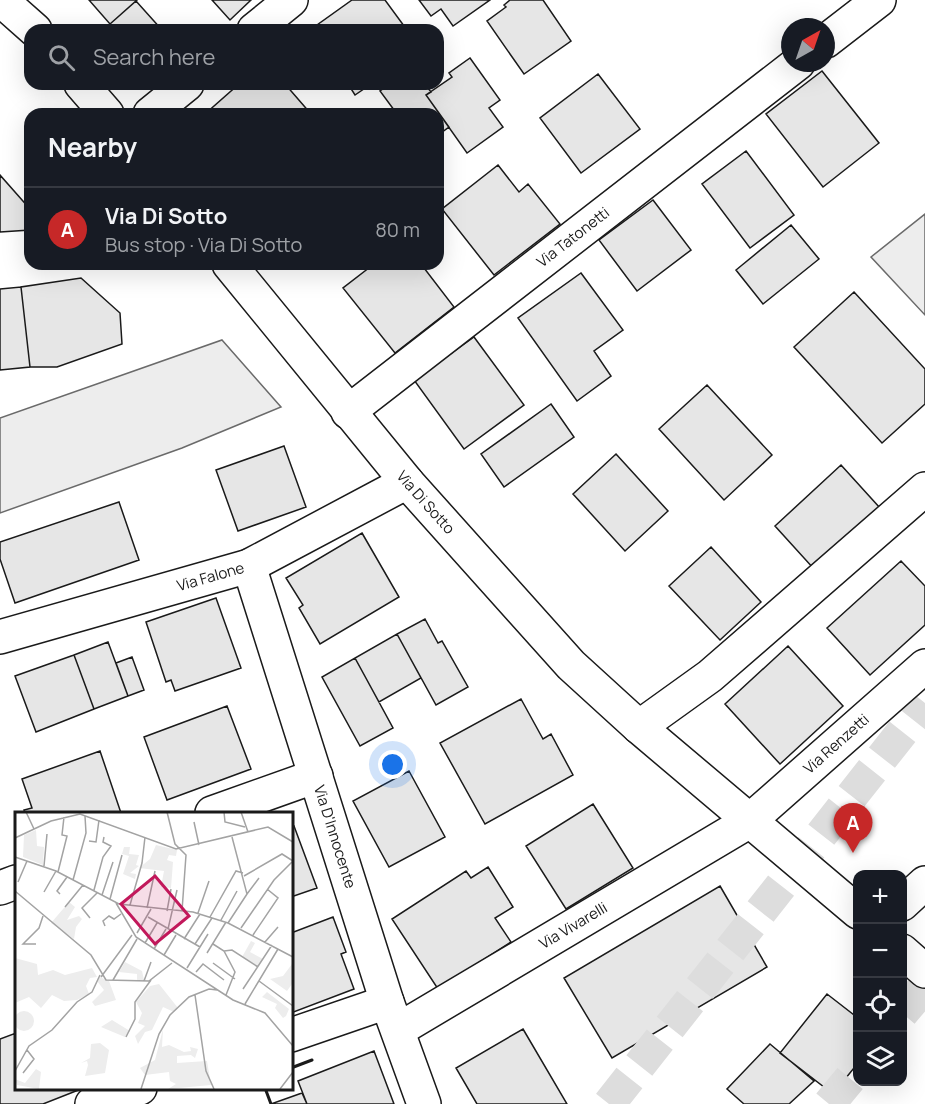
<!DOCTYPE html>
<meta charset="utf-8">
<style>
body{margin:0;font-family:Manrope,sans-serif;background:#20242c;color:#f1f3f6}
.controls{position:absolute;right:18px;bottom:18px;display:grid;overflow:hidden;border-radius:12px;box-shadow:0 6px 24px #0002}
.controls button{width:54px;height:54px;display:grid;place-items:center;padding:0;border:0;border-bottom:2px solid #363941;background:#171b24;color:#f1f3f6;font:30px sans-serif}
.compass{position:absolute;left:781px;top:18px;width:54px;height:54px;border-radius:50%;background:#171b24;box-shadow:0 6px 24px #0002;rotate:40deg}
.you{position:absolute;left:393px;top:765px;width:21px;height:21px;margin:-15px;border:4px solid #fff;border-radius:50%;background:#1a73e8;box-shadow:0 0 0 9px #1a73e833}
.badge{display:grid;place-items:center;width:39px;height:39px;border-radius:50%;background:#c62828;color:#fff;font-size:20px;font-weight:700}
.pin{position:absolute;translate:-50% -50px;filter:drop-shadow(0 2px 3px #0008)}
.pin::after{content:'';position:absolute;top:32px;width:21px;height:18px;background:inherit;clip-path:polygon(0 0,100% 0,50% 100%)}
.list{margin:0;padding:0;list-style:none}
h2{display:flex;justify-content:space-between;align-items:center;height:78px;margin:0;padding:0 24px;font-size:26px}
h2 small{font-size:20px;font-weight:400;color:#9ea1a6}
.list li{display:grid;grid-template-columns:39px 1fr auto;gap:18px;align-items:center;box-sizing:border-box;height:84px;padding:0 24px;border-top:2px solid #363941}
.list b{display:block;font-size:22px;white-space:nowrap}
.list p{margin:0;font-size:20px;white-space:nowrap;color:#9ea1a6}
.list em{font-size:20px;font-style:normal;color:#9ea1a6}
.icon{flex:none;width:33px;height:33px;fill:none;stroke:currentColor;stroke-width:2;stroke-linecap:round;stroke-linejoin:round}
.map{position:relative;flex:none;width:925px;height:1104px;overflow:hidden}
.search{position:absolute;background:#171b24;box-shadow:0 6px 24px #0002;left:24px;top:24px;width:420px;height:66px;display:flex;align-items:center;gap:15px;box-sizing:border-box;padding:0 21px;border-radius:18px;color:#9ea1a6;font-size:22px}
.panel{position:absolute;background:#171b24;box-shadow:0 6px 24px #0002;left:24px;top:108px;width:420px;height:162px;border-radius:18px}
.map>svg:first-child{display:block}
.built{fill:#ededed;stroke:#6a6a6a;stroke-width:1.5}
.building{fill:#e6e6e6;stroke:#1a1a1a;stroke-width:1.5}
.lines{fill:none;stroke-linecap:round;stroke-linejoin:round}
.highway-tunnel{stroke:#ddd;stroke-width:33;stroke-dasharray:33 16;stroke-linecap:butt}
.street-casing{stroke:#1a1a1a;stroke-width:36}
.secondary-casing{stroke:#1a1a1a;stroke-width:36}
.street{stroke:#fff;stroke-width:33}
.secondary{stroke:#fff;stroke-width:33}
.wall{stroke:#1a1a1a;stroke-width:3}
.labels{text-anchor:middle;stroke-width:4.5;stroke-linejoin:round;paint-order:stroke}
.street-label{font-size:15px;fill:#1a1a1a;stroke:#fff}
.inset-road{fill:none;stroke:#a3a3a3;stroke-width:1.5}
.view{fill:#c2185b;fill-opacity:0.15;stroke:#c2185b;stroke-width:3}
.inset-edge{fill:none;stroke:#1a1a1a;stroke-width:3}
</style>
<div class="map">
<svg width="925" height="1104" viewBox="0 0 925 1104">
<rect width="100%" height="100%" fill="#fff"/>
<path class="built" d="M925,214V315L871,257Z
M222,340L281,407L182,448L0,513V418Z"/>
<path class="building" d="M89,0H137L110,24Z
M212,0H251L230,20Z
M352,0H385L407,30H310Z
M419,0H490L453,26L441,9L431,16Z
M510,0H543L571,41L524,74L487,21L506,7L504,5Z
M136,1L162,30H115L110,24Z
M470,58L500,100L489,108L503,127L467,153L426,95L452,77L449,73Z
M822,71L879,143L823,187L766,114Z
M598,74L640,129L581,173L540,118Z
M239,84H285L311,114H205Z
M348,84H371L355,95Z
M390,84H425L431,92L426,95L449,127L438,135V114H397L380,91Z
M746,151L794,215L750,248L702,184Z
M498,165L519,192L528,184L560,224L494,275L442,209Z
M0,175L30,209V230L0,232Z
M653,200L691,250L637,291L599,240Z
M791,225L819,259L763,304L736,270Z
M374,264L381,266L421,264L454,307L395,353L343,288Z
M581,273L623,330L594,351L611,376L577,401L518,318Z
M81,278L120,313L122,344L57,367H30L21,287Z
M21,287L30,367L0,370V289Z
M854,292L925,369V404L882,443L794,347Z
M474,337L524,405L464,449L414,380Z
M707,385L772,455L724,500L659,429Z
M551,404L574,437L504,487L481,454Z
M284,446L306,507L238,531L216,470Z
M616,454L668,511L625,551L573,494Z
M841,465L880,508L814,569L775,526Z
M119,502L139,560L15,603L0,559V542Z
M362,533L399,597L320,644L299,608L303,605L286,578Z
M711,547L761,602L720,640L669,586Z
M901,561L925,586V625L870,675L827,628Z
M216,598L241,668L175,691L171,680L166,682L146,622Z
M425,619L438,643L442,641L468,687L436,705L397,634Z
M397,634L421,678L379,702L355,658Z
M108,642L128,696L94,709L74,655Z
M788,646L843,706L780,764L725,704Z
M74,655L94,709L36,732L15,676Z
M132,657L144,690L128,696L116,663Z
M355,658L393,728L360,746L322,677Z
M521,699L543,739L551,734L573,775L485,824L440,743Z
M227,706L251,769L167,800L144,737Z
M100,751L121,813H25L24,810L32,808L22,779Z
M409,771L445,837L389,867L353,801Z
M593,804L633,868L566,909L526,846Z
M294,826L317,888L291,897V827Z
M488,867L513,907L495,918L511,942L438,989L392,919L466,871L471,878Z
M720,886L767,967L612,1058L564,978Z
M333,917L346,952L341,954L354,989L291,1013V933Z
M827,994L858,1018V1063L833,1094L780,1053Z
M523,1029L567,1104H477L456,1068Z
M16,1033V1088L81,1089L43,1104H0V1039Z
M770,1044L814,1081L789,1104H744L727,1089Z
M374,1051L394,1104H307L298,1081Z
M302,1093L307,1104H271Z"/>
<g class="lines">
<path class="highway-tunnel" d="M902,1013L925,986
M609,1104L925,703
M829,1104L858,1069"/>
<defs>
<g id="street">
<path d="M254,30L291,0"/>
<path d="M826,41L879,0"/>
<path d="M150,114L187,84"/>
<path id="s1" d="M348,412L798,63"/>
<path id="s2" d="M249,566L387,1002L424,1104"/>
<path id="s3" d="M0,637L249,566L407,482"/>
<path d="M639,727L710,676L925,489"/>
<path d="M212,813L316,776"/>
<path d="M0,888L16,882"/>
<path d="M902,904L925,883"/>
<path id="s4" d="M398,1030L748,822L925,666"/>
<path d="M291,1035L387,1002"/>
<path d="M92,1104L140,1088"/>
</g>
<g id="secondary">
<path d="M1,0L35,30"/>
<path d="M81,84L107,114"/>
<path id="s5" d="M229,264L407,482L571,665L639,727L858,912"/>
<path d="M902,951L925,971"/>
</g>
</defs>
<use href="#street" class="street-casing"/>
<use href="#secondary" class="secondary-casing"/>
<use href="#street" class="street"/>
<use href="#secondary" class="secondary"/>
<path class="wall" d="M291,1068L312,1060
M265,1088L271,1104"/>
</g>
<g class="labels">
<g class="street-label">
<text dy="5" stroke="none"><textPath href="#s1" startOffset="285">Via Tatonetti</textPath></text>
<text dy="5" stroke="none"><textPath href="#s5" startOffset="309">Via Di Sotto</textPath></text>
<text dy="5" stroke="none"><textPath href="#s3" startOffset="219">Via Falone</textPath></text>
<text dy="5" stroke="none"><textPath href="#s4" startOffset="525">Via Renzetti</textPath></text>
<text dy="5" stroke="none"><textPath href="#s2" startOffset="284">Via D'Innocente</textPath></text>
<text dy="5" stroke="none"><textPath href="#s4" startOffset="204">Via Vivarelli</textPath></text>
</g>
</g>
<g transform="translate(15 812)">
<rect width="278" height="278" fill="#fff"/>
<path d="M21,18L22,34L29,35L28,53L8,45L9,23ZM141,33L162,38L161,44L154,43L152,48L158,50L156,76L146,75L149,59L124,56L135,47ZM109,35H115L114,42L124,43L121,53L124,54L115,61L121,62L120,67L108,62L114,44L107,42ZM54,90L60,95L52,108L64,104L67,107L61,115L59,127L36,111ZM236,129L240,131L235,140L248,147L243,154L227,145ZM0,146L22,152L23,163L38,158L50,163L77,156L82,165L75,166L71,174L74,182L62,188L49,189L37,183L26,196L14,185L0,191ZM110,150L127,159L129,168H122V162L104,160ZM277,152V172L272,179L255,167L268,164ZM85,165L94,169L101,188L80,194L77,190L89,178L82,169ZM144,172L163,196L159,200L148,195L137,218L130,220L123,232L120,224L130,214L123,211L127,201L121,190L135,174ZM252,180L274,197L271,204L268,206L260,196L262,192L247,185ZM-1 209a10 10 0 1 1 20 0a10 10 0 1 1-20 0ZM97,208L115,219L110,225L86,215ZM148,217L147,235L154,233L169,240L176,239L175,235L183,237L180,246L176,243L162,244V251L192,249L196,273L153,277L161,272L155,269L154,260L130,263L125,256L140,248ZM85,231L94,238L90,261L70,264L73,253L72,249L66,251L75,246L76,232ZM21,257L26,260L24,277L2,273L0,267L10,271Z" fill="#ededed"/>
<path class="inset-road" d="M11,0L19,17M152,0L160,32L171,43L167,99M209,0L210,10L230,15M226,0L233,20M179,10L184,33M0,26L36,9L65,2L161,37L253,15L278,30M74,29L81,30L84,8M0,45L41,59L104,92L178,100L213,111L278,145M29,54L32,22M43,60L52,24L47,23L49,5M229,64L267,42L278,49M58,68L71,21L70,4M3,70L12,49M79,78L88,45L96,34L88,30L89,25M0,79L76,143L91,168L134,169L157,151M29,80L41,59M45,82L42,79L52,65M232,82L244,66M87,83L98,50M95,87L107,43M101,91L121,125L218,188L250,201L278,234M115,93L127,51L130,25M50,95L68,73M132,96L140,59M152,99L156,77M183,101L194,69M133,105L185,135M195,105L221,59L228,61M75,106L67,96L82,81M206,108L222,79M213,111L232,82L217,25M90,114L88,109L94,104L99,107L106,102M226,116L259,68L278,49M153,117L162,78M122,121L136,97M238,123L263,86L252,77M169,127L185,102M250,130L263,115M130,131L142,111M21,132H8L24,116L28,104M180,132L197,106M198,132L209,139L220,160L211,183M139,137L151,117M209,139L217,138L243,155M192,141L211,110M149,143L161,123M198,151L220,167M172,156L193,122M181,160L188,152L209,168M86,165L117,123M98,168L122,127M129,169L136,150M244,169L278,194M228,177L257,133M180,183L191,259L199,277M230,192L263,137M111,225L120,207V190L136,168M0,259L14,234L37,218L62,190L77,180L85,163M8,261L19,247L12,238M126,277L144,222L155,203L174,185L194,177L202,178M265,277L278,260"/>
<path class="view" d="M140,64L174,104L140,132L106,92Z"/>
<rect width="278" height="278" class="inset-edge"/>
</g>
</svg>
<div class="controls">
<button>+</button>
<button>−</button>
<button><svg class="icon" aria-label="locate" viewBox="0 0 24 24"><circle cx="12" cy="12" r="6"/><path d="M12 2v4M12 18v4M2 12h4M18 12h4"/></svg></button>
<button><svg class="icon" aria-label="layers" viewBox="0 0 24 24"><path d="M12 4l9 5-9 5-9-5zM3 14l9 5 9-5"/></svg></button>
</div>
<svg class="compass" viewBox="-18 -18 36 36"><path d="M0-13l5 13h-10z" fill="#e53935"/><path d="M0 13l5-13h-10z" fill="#9ea1a6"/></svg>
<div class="you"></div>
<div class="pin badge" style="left:853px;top:853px">A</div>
<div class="search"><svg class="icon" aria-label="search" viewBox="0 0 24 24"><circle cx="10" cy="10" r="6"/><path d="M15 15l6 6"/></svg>Search here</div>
<section class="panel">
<h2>Nearby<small></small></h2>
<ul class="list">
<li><span class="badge">A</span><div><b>Via Di Sotto</b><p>Bus stop · Via Di Sotto</p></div><em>80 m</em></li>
</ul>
</section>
</div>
